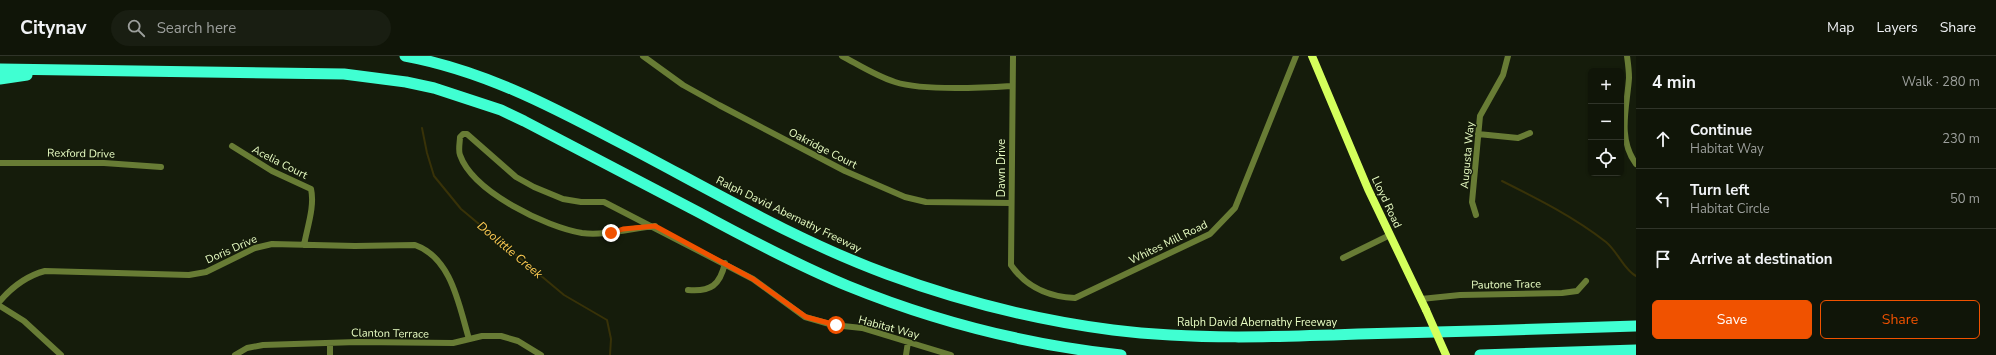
<!DOCTYPE html>
<meta charset="utf-8">
<style>
body{margin:0;font-family:"Nunito Sans",sans-serif;background:#191e12;color:#f1f3f6}
.controls{position:absolute;right:12px;top:12px;display:grid;overflow:hidden;border-radius:6px;box-shadow:0 1px 3px #0004}
.controls button{width:36px;height:36px;display:grid;place-items:center;padding:0;border:0;border-bottom:1px solid #303429;background:#101508;color:#f1f3f6;font:20px sans-serif}
.stop{position:absolute;width:12px;height:12px;margin:-9px;border:3px solid #f05200;border-radius:50%;background:#fff}
.stop.end{background:#f05200;border-color:#fff;box-shadow:0 1px 4px #0008}
.list{margin:0;padding:0;list-style:none}
h2{display:flex;justify-content:space-between;align-items:center;height:52px;margin:0;padding:0 16px;font-size:17px}
h2 small{font-size:13px;font-weight:400;color:#9c9f9c}
.list li{display:grid;grid-template-columns:26px 1fr auto;gap:12px;align-items:center;box-sizing:border-box;height:60px;padding:0 16px;border-top:1px solid #303429}
.list b{display:block;font-size:15px;white-space:nowrap}
.list p{margin:0;font-size:13px;white-space:nowrap;color:#9c9f9c}
.list em{font-size:13px;font-style:normal;color:#9c9f9c}
.actions{display:flex;gap:8px;padding:12px 16px}
.actions a{flex:1;padding:9px 0;border:1px solid #f05200;border-radius:6px;text-align:center;font-size:14px;color:#f05200}
.actions .main{background:#f05200;color:#fff}
.icon{flex:none;width:22px;height:22px;fill:none;stroke:currentColor;stroke-width:2;stroke-linecap:round;stroke-linejoin:round}
.map{position:relative;flex:none;width:1636px;height:299px;overflow:hidden}
header{display:flex;align-items:center;gap:24px;box-sizing:border-box;height:56px;padding:0 20px;background:#101508;border-bottom:1px solid #303429}
header strong{font-size:19px}
nav{display:flex;gap:22px;margin-inline-start:auto;font-size:14px}
.search{width:280px;height:36px;background:#191e12;display:flex;align-items:center;gap:10px;box-sizing:border-box;padding:0 14px;border-radius:22px;color:#9c9f9c;font-size:15px}
main{display:flex}
aside{flex:1;background:#101508}
.map>svg:first-child{display:block}
.lines{fill:none;stroke-linecap:round;stroke-linejoin:round}
.stream{stroke:#383208;stroke-width:2}
.street{stroke:#687c35;stroke-width:6}
.secondary{stroke:#d4ff5c;stroke-width:8}
.highway{stroke:#40ffd2;stroke-width:11}
.secondary-bridge{stroke:#d4ff5c;stroke-width:8}
.route{stroke:#f05200;stroke-width:5}
.labels{text-anchor:middle;stroke-width:3;stroke-linejoin:round;paint-order:stroke}
.street-label{font-size:11px;fill:#eaffc5;stroke:#151c0b}
.water-label{font-size:12px;font-style:italic;fill:#ffcc53;stroke:#151c0b}
</style>
<header>
<strong>Citynav</strong>
<div class="search"><svg class="icon" aria-label="search" viewBox="0 0 24 24"><circle cx="10" cy="10" r="6"/><path d="M15 15l6 6"/></svg>Search here</div>
<nav><a>Map</a><a>Layers</a><a>Share</a></nav>
</header>
<main>
<div class="map">
<svg width="1636" height="299" viewBox="0 0 1636 299">
<rect width="100%" height="100%" fill="#151c0b"/>
<g class="lines">
<path class="stream" d="M422,72L427,97L434,120L461,153L564,239L607,264L611,283L610,299
M1502,125C1538,143 1574,161 1606,186C1618,196 1624,214 1636,220"/>
<path class="street" d="M643,0L683,29L719,49L845,115L905,141L926,146L1011,147
M842,0C859,9 876,20 895,26C923,35 980,32 1011,30
M1013,0L1011,209C1026,231 1049,241 1075,242L1210,178L1235,152L1296,0
M1627,0C1628,7 1629,15 1629,22C1627,51 1617,82 1636,108
M1478,78L1518,82L1530,77
M232,90L272,115L311,133C315,150 307,172 304,189
M0,107H104L161,111
M1476,159L1472,146L1480,60L1503,19L1508,0
M655,170C632,172 605,180 582,177C546,171 473,136 460,99C458,94 460,86 460,81L463,78H467L516,121L534,131L563,143L581,146H604L753,223L805,261L833,269L862,272L951,299
M1343,202L1390,179
M688,234C711,236 720,229 725,207
M1421,243L1460,239L1562,237L1577,235L1586,225
M0,245C12,231 26,220 45,215L189,219L206,216L255,192L272,188L355,190L415,189C452,202 459,250 469,283
M0,250L24,265L61,299
M235,299L247,292L263,289L357,286L453,287L482,280H501L518,285L541,299
M330,299V287
M906,299L908,286"/>
<path class="secondary" d="M1312,0L1368,133L1426,254"/>
<path class="highway" d="M405,0C481,14 547,48 615,84C704,130 792,183 887,218C960,245 1036,264 1113,274C1194,284 1276,281 1358,278C1451,276 1543,273 1636,270
M0,13L344,18L406,26L434,32L501,54L524,65C583,96 641,126 700,157C748,183 797,209 848,230C934,265 1028,289 1121,299
M0,23L27,19
M1480,299L1636,294"/>
<path class="secondary-bridge" d="M1426,254L1446,299"/>
</g>
<g class="lines">
<path class="route" d="M611,177L623,173L655,170L753,223L806,261L836,269"/>
</g>
<g class="labels">
<g class="street-label">
<text transform="translate(823 92) rotate(27)" y="4">Oakridge Court</text>
<text transform="translate(81 97) rotate(1)" y="4">Rexford Drive</text>
<text transform="translate(1467 99) rotate(-85)" y="4">Augusta Way</text>
<text transform="translate(280 106) rotate(27)" y="4">Acelia Court</text>
<text transform="translate(1001 112) rotate(-90)" y="4">Dawn Drive</text>
<text transform="translate(1387 146) rotate(65)" y="4">Lloyd Road</text>
<text transform="translate(789 158) rotate(26)" y="4">Ralph David Abernathy Freeway</text>
<text transform="translate(1168 186) rotate(-26)" y="4">Whites Mill Road</text>
<text transform="translate(231 193) rotate(-24)" y="4">Doris Drive</text>
<text transform="translate(1506 228) rotate(-1)" y="4">Pautone Trace</text>
<text x="1257" y="270">Ralph David Abernathy Freeway</text>
<text transform="translate(889 271) rotate(15)" y="4">Habitat Way</text>
<text transform="translate(390 277) rotate(1)" y="4">Clanton Terrace</text>
</g>
<g class="water-label">
<text transform="translate(510 194) rotate(40)" y="4">Doolittle Creek</text>
</g>
</g>
</svg>
<div class="controls">
<button>+</button>
<button>−</button>
<button><svg class="icon" aria-label="locate" viewBox="0 0 24 24"><circle cx="12" cy="12" r="6"/><path d="M12 2v4M12 18v4M2 12h4M18 12h4"/></svg></button>
</div>
<div class="stop" style="left:836px;top:269px"></div>
<div class="stop end" style="left:611px;top:177px"></div>
</div>
<aside>
<h2>4 min<small>Walk · 280 m</small></h2>
<ul class="list">
<li><svg class="icon" aria-label="ahead" viewBox="0 0 24 24"><path d="M12 20V5M6 11l6-6 6 6"/></svg><div><b>Continue</b><p>Habitat Way</p></div><em>230 m</em></li>
<li><svg class="icon" aria-label="left" viewBox="0 0 24 24"><path d="M17 20v-9H6M10 6l-5 5 5 5"/></svg><div><b>Turn left</b><p>Habitat Circle</p></div><em>50 m</em></li>
<li><svg class="icon" aria-label="arrive" viewBox="0 0 24 24"><path d="M6 21V4h12l-3 4 3 4H6"/></svg><div><b>Arrive at destination</b></div></li>
</ul>
<div class="actions"><a class="main">Save</a><a>Share</a></div>
</aside>
</main>
